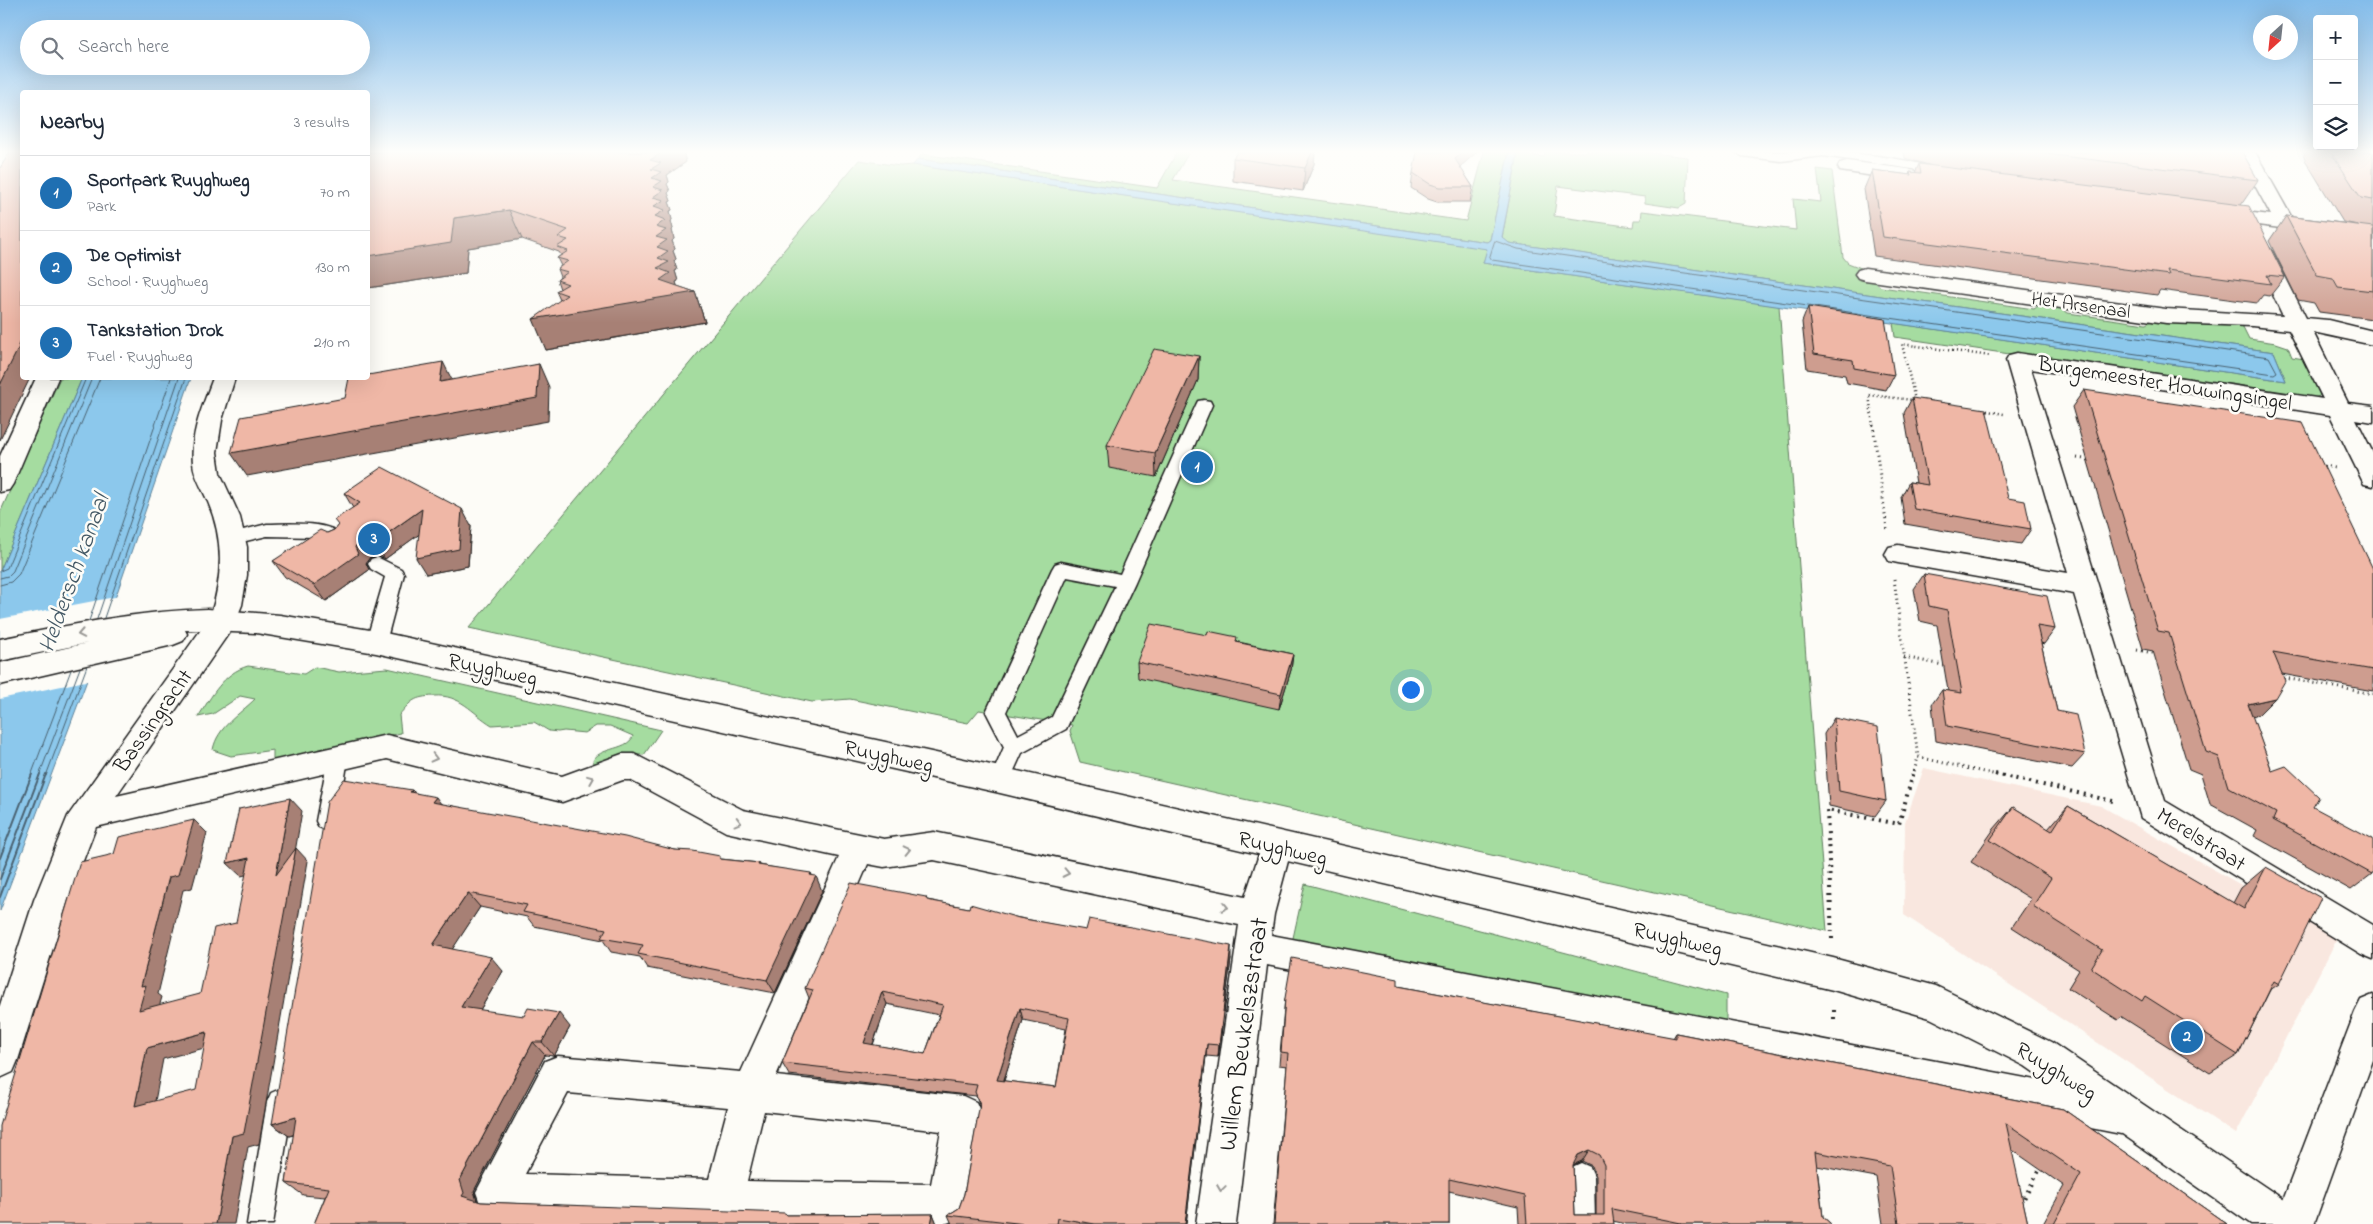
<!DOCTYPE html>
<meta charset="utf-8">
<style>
body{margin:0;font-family:"Indie Flower",sans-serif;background:#f6f6f7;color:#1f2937}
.controls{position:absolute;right:15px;top:15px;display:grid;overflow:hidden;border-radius:5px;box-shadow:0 5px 20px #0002}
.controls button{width:45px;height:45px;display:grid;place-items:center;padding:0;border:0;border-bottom:1px solid #e0e1e3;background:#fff;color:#1f2937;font:25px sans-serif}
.compass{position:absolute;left:2253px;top:15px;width:45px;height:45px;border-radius:50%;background:#fff;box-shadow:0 5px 20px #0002;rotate:207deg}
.you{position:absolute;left:1410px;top:689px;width:18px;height:18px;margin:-12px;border:4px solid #fff;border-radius:50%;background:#1a73e8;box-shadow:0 0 0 8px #1a73e833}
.badge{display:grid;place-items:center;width:32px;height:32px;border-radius:50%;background:#1f6fb2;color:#fff;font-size:16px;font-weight:700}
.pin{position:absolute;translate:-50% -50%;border:2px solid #fff;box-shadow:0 1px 5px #0006}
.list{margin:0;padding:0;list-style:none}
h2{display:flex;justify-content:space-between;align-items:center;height:65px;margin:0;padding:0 20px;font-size:21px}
h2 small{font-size:16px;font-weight:400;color:#747a83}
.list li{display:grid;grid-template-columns:32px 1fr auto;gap:15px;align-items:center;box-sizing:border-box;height:75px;padding:0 20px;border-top:1px solid #e0e1e3}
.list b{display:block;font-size:19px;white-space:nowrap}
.list p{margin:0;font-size:16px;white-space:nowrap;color:#747a83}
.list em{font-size:16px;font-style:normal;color:#747a83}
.icon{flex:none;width:28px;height:28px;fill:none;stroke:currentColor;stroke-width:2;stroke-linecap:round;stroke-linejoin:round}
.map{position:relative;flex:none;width:2373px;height:1224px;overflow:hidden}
.search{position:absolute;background:#fff;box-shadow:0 5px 20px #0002;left:20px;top:20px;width:350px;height:55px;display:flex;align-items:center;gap:12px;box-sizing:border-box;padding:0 18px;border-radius:28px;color:#747a83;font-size:19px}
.panel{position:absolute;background:#fff;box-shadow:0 5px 20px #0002;left:20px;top:90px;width:350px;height:290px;border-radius:5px}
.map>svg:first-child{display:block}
.built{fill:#f9e7df}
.green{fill:#a5dca0;stroke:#607c5e}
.water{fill:#8cc8ec;stroke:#5f8399}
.pier{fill:#fdfcf7}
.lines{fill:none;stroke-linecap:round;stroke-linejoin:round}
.shore-far1{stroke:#49616f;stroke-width:1}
.shore{stroke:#49616f;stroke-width:2}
.lane-casing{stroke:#1c1c1c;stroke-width:3}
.street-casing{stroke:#1c1c1c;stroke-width:3}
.secondary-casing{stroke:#1c1c1c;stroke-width:3}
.path-far2{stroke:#1c1c1c;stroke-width:2.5;stroke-dasharray:1 3;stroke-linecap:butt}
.path-far1{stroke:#1c1c1c;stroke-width:3;stroke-dasharray:1 4;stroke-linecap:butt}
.path{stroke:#1c1c1c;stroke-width:4;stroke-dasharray:2 5;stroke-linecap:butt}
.lane{fill:#fdfcf7;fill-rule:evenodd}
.street{fill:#fdfcf7;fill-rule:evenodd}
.secondary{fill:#fdfcf7;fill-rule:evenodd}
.wall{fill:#ce9d8f;stroke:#1c1c1c;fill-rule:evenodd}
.shaded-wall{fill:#a78074;stroke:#1c1c1c}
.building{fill:#efb7a6;stroke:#1c1c1c;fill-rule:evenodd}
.oneway{stroke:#989794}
.labels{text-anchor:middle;stroke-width:5;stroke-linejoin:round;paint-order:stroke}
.far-street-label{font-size:19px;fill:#1c1c1c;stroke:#fdfcf7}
.street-label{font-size:22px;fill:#1c1c1c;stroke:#fdfcf7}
.water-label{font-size:24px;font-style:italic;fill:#435865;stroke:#fdfcf7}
.near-street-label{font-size:26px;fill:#1c1c1c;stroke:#fdfcf7}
</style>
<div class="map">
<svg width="2373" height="1224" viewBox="0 0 2373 1224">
<rect width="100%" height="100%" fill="#fdfcf7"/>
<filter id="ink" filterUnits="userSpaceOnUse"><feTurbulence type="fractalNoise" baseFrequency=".02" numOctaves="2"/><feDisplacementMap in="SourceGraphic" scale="10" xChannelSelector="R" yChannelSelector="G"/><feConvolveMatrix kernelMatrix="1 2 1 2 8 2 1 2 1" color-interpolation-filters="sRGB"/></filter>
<g filter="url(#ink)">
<path class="built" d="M1924,768L2101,806L2337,939L2236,1134L1904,915L1905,822Z"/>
<path class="green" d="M1177,152H1189L1173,180L1466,221L1484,152H1509L1490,240L1487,242L918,159L922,154L1157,188Z
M1546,152H1641L1688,157L1686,204L1679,208L1645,203V197L1558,186L1554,216L1633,227L1634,220H1641L1642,211L1796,230L1793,199L1821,202L1817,169L1832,171L1843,257L1848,263L1861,268L1863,279L1872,280L1881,287L2034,309L2041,304L2057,306L2068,313L2146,324L2153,320L2234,324L2243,327L2249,339L2276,343L2288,347L2292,357L2304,359L2321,395L2313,399L1895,337L1893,323L2286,381L2274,352L1508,243L1502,238L1518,154L1544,157Z
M859,160L900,166L913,165L1478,247L1488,249L1483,263L1779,306L1827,931L1080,762L1070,731L1072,725L979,710L968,723L850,699L812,702L469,628Z
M60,378H82L0,571V513Z
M248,666L304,674L315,667L339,672L387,668L661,730L644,755L623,754L592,766C592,746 628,752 633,736L610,726H596L585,733L564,731L558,732L549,731L534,722L492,725C472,713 460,694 434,696C414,697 412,700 399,715L401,733L273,761V750L231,756L213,750C217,727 240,714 255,699L240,696L213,714L198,717C212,696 223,673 248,666Z
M1305,884L1726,995V1031L1291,947Z"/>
<path class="water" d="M1509,152H1518L1502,237L1509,243L2274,352L2286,381L1483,263L1487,249L913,165L918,159L1487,242L1490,240Z
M82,378H191L86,683L0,911V571Z"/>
<path class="pier" d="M120,596L90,680L0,699V619Z"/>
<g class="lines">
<path class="shore-far1" d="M1495,241L1518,249L2269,357L2277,372L2274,374L1492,260L1490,257Z
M0,571L7,568L86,378
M0,578L8,576L13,571L92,378
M0,585L11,582L19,574L100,378
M104,618L186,378
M97,619L179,378
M89,621L171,378
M31,776L71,670
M39,776L80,668
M46,776L87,666"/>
<path class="shore" d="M0,858L32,774
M0,879L40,774
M0,897L46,774"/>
<defs>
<path id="lane" d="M1736,152C1806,152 1877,148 1945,171L1947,174L1940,178L1912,169L1823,156L1781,161L1742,156Z
M1204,400L1210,401L1212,405L1135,582L1066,729L1022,753L1007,786L1000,789L993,786L990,780L1004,747L986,712L1052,569L1055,564L1061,562L1120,574L1196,405L1198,401ZM1067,577L1115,586L1052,717L1018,735L1006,712Z
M267,524C289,524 334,519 347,541L344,545L338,547L316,537L267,536L233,544L227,542L224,538L227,534Z
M377,557L401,569L404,574L386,642L383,647L376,649L369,647L366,642L385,577L371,569L368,564L371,559Z
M338,750L345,752L348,758L338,821L335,827L327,830L319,827L316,821L328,758L331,752Z
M280,1089L289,1093L293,1102L273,1224H247L267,1102L271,1093Z
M1581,1163L1590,1167L1594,1176L1595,1224H1569L1568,1176L1572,1167Z"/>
<path id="street" d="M2237,152H2255L2292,218L2373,228V240L2211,219L2208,215L2211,211L2218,209L2271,215Z
M1847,161L1908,169L1915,171L1918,175L1915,179L1908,181L1840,171L1838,167L1840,163Z
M2263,247L2270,249L2273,253L2306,318L2328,320L2373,331V345L2313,332L2348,403L2373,406V422L2356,419L2373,453V486L2364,484L2361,478L2330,415L2031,369L2165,801L2373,925V959L2361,954L2141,818L2074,594L1898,563L1889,561L1885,554L1889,547L1898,545L2068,573L2006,360L2009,355L2017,353L2323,399L2289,330L2252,326L2166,323L1865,280L1858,278L1855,274L1858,270L1865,268L2166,309L2283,316L2253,253L2256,249Z
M36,378H58L13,484L9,490L0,492V456Z
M213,378H235L222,420L217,452L220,473L240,517L247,547V575L242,605L233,627L116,796L387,735L562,776L622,754H634L743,810L884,839L934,832L1245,897L1265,836L1276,832L1287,836L1292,846L1274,914L1271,935L2121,1096L2134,1102L2140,1115L2134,1128L2121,1134L1267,965L1236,1224H1196L1239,925L934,860L884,867L868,864L776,1076L963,1096L976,1102L982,1115L966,1204L961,1218L947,1223L795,1224L794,1222L495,1211L481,1206L476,1192L545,1061L558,1056L741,1072L839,857L726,832L630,780H623L562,802L387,759L96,827L68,900L18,1060L13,1072L0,1078V1005L34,900L68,816L210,617C223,577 224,540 208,502C203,489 194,477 193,463C190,433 203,405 213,378ZM568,1093L728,1107L709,1179L525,1174ZM764,1111L941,1131L931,1184L747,1181Z
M2373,995V1060L2314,1224H2274L2355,1012L2361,1000Z"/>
<path id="secondary" d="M208,609L280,615L376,631L1000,767L1833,958L1936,986L2051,1042L2299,1210L2305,1224H2251L2025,1066L1930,1018L1833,990L1000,793L376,653L256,633L185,630L187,634L183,641L173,645L0,685V663L88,643L0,661V639C69,625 137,611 208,609Z"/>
</defs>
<use href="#lane" class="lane-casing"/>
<use href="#street" class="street-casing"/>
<use href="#secondary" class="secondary-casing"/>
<path class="path-far2" d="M1915,400L1902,344L1991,356
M1983,410L2004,414
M1873,426L1869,395L1913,400"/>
<path class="path-far1" d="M1873,424L1887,529
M2077,458L2091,460
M2319,465L2335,468
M1894,579L1918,757L2001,776
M2137,650L2158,654
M1904,657L1948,666
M2279,677L2373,694
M1913,776L1918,757"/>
<path class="path" d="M1995,774L2117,802
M1832,939L1827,810L1899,824L1913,774
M1834,1010V1024
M2021,1204L2041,1167"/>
<use href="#lane" class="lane"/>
<use href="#street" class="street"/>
<use href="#secondary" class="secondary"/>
</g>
<path class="wall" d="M368,152H683L686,162L667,175L669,182L667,184L670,191L668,193L671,201L669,202L672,210L670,211L672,220L671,221L673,229L672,230L674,239L672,241L675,249L673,251L676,259L674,261L677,270L675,271L678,281L676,282L677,286L695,292L705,322L546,350L560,300L556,291L560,289L557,280L560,277L557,269L561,266L557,258L561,255L559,252L522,239L468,248L466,273L368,288Z
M1315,152L1314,164L1303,191L1233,181V158Z
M1904,152H2242L2258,180L2241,205L2285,277L2270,296L2263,295L2257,303L2160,290L2157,295L1874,256L1864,189L1872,170L1909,175L1910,172L1915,173L1919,164L1932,166L1905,158Z
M2304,152H2373V319L2319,312L2314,303L2298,300L2269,241L2286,216L2358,225L2343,222L2304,158Z
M1460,167L1473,187L1470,202H1437L1428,199L1411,188L1413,173Z
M1808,307L1894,375L1886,390L1847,383L1845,375L1807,369L1802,322Z
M1199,356L1198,380L1156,477L1109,468L1107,445Z
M2084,390L2373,569V691L2282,674L2258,715L2252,717L2272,771L2313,807L2372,874L2351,890L2254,836L2257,830L2210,804L2201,774L2189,769L2153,651L2143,649L2072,407Z
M1912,398L2031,529L2021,544L1905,524L1901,497L1909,482L1916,483L1904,413Z
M344,493L471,526L468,566L426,574L419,534L385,559L378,555L370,557L366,563L369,570L326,601L285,577L273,561L327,533L334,530L353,508Z
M1924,574L2055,629L2044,644L2041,643L2057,711L2085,754L2072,768L1936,741L1932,704L1942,690L1948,691L1937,625L1920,621L1914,589Z
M1207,635L1293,654L1291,670L1279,709L1138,678L1137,662Z
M1834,718L1886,801L1875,816L1829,806L1824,734Z
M412,790L414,792L441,804L675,850L721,859L759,863L760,865L812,875L822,891L775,993L647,968L640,957L611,952L603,940L534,926L527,917L480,907L452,949L503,971L480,1010L570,1027L554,1056L545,1055L474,1191L477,1201L481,1202L787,1215L933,1214L937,1224H314L325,1197L303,1195L286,1183L294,1135L289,1136L272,1124Z
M2068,806L2233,903L2241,888L2266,867L2279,984L2270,990L2238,1055L2210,1073L2122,1017L2118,1020L2068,988L2079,970L2012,927L2031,899L1971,862L1994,829L2013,807L2048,829Z
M927,900L1231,959L1218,1057L1206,1056L1186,1224H952L948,1215L959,1208L964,1194L980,1106L976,1096L789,1075L782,1063L809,998L805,988ZM887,1004L939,1015L925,1054L873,1045ZM1023,1020L1066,1029L1056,1087L1004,1081Z
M1398,986L1673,1038L1676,1033L2063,1109L2227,1224H2043L2064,1186L2011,1149L2028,1224H1883L1876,1177L1817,1166L1823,1217L1831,1224H1626L1613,1221L1614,1224H1519L1518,1207L1449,1191V1224H1273L1287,1066L1279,1065L1285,998ZM1582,1161L1592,1166L1596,1176V1215H1575L1573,1165Z"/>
<path class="shaded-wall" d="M650,152H683L686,162L667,175L669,182L667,184L670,191L668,193L671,201L669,202L672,210L670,211L672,220L671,221L673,229L672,230L674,239L672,241L675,249L673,251L676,259L674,261L677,270L675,271L678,281L676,282L679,292H695L705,322L546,350L533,319L657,268L658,258Z
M1312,152H1315L1314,164L1303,191L1305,168Z
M1463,152H1477L1452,174L1455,159Z
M509,210L522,239L468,248L466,273L368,288V256L454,218Z
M22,336V378H30L0,440V385Z
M1199,356L1198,380L1156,477L1155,453Z
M443,362L454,384L440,382Z
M539,364L549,387L548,421L247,476L231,453Z
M422,509L432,525L385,559L374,543Z
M462,509L471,526L468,566L426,574L416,558Z
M367,539L378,555L370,557L366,563L369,570L326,601L314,585L360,541Z
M1293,654L1291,670L1279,709L1281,694Z
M2275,698L2258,715L2231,722L2248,704Z
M436,797L447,812L432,802Z
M290,798L302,811L289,887L276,875Z
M194,820L207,833L192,888L183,890L158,994L162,997L155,1021L139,1010L141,986L169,877Z
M296,848L308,861L259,1144L248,1147L234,1224H216L232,1136Z
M249,858L262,871L241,876L227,863Z
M811,873L814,879L816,876L822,891L775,993L767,980Z
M468,893L480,907L446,959L433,945Z
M1231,946V959L1218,1057L1219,1045Z
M491,957L503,971L474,1020L461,1007Z
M882,992L887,1004L869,1055L864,1043Z
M1020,1008L1023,1020L1000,1092L997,1080Z
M559,1013L570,1027L554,1056L542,1042Z
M207,1032L223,1043L163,1059L152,1117L135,1106L147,1048Z
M533,1042L545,1055L474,1191L478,1204L462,1196L460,1180Z
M1207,1044L1206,1056L1186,1224H1185Z
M296,1117L313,1129L289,1136L272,1124Z
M1589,1150L1582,1161L1570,1166L1578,1155Z
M933,1214L937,1224H931Z"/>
<path class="building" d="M10,152H22V336L18,346L20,345L0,385V168Z
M368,152H653L660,154L650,160L661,163L651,169L661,172L652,178L662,181L653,187L663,190L653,197L664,200L654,206L665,210L655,216L665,220L656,227L666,230L656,237L667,240L657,247L668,251L658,258L669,262L657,268L670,273L660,280L695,292L533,319L567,295L556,291L568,284L557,280L568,272L557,269L568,261L557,258L568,251L557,247L568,240L558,237L568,230L509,210L454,218L451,243L368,256Z
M1237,152H1312L1305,168L1233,158Z
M1417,152H1463L1455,159L1473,187H1440L1430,184L1413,173Z
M2030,152H2242L2258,180Z
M2331,152H2373V200L2361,198Z
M1919,164L2249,206L2285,277L2267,275L2271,284L2167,270L2169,275L1883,237L1872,170L1911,175L1910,172L1921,173Z
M2286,216L2373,227V291L2338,287L2333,278L2317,275Z
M1808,307L1885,319L1894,375L1854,368L1853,360L1814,354Z
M1154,349L1199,356L1155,453L1107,445Z
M443,362L440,382L539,364L537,398L231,453L241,417L345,398L349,378H368V375Z
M2084,390L2303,423L2373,569V670L2273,652L2285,681L2275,698L2248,704L2272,771L2286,766L2319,797L2313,807L2373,839V872L2372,874L2273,820L2276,813L2228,787L2219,757L2206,752L2169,633L2158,631Z
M1912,398L1986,409L2008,498L2025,501L2031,529L1914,509L1909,482L1928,485Z
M382,467L462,509L459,549L416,558L422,509L374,543L367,539L360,541L355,547L358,554L314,585L273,561L320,530L327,533L334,530L338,525L334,520L360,503L344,493Z
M1924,574L2047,596L2055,629L2037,626L2057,711L2076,715L2085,754L1947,726L1942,690L1962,693L1947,610L1929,606Z
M1151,624L1207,635L1208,631L1237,637L1236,642L1293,654L1281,694L1137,662Z
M1834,718L1878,727L1886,801L1839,791Z
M344,779L412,790L410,792L436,797L432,802L625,837L675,850L693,851L720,856V859L759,863L758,865L811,873L810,875L816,876L767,980L638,954L643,945L601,938L606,929L523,912L527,905L468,893L433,945L491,957L461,1007L524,1016L528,1008L559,1013L542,1042H533L460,1180L464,1193L462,1196L481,1202L785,1213L787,1215L933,1214L931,1224H314L329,1188L286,1183L296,1117L272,1124L327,802Z
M290,798L276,875L296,848L244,1133L232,1136L216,1224H0V1126L80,862L114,854L119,837L194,820L178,875L169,877L141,986L146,985L139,1010L200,994L214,928L236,923L249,858L227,863L239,809ZM207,1032L196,1090L135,1106L147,1048Z
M2068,806L2244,909L2266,867L2321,898L2279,984L2274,981L2238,1055L2145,996L2142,1001L2091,968L2102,950L2033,906L2051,878L1990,840L2013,807L2052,831Z
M851,883L926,897L927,900L969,908L970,904L1019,918L1086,930L1089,919L1231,946L1219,1045L1207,1044L1185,1224H1095L1058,1218L1057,1224H1025L948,1215L959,1208L964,1194L980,1104L975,1092L977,1085L782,1063L813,990L805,988ZM882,992L943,1005L925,1054L864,1043ZM1020,1008L1069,1018L1056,1087L997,1080Z
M1292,958L1398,979V986L1676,1038V1033L2063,1109L2227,1224H2054L2081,1174L2006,1123L2028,1224H1899L1890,1166L1815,1152L1823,1217L1831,1224H1681V1223L1612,1209L1614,1224H1527L1525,1196L1449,1179V1224H1274L1288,1053L1281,1052L1285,998ZM1589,1150L1599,1155L1604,1165V1215H1575L1573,1165L1578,1155Z"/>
<defs><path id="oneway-chevron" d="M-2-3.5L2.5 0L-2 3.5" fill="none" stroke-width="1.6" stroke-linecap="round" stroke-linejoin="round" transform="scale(1.25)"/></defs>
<g class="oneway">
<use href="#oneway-chevron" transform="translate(81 634) rotate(169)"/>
<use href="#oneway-chevron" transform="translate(434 758) rotate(14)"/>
<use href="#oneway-chevron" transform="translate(591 779) rotate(-22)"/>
<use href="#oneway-chevron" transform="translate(738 822) rotate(15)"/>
<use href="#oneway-chevron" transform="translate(907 850) rotate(-13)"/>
<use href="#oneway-chevron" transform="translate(1066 873) rotate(12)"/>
<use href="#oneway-chevron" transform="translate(1225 907) rotate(12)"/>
<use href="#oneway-chevron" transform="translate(1221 1188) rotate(98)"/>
</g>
</g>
<linearGradient id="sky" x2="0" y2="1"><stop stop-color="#83bcea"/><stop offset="0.47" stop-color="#fefefb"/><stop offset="1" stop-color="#fefefb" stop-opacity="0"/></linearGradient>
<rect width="2373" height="323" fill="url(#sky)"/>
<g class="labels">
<g class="far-street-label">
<text transform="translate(2081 304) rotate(8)" y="7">Het Arsenaal</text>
</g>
<g class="street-label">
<text transform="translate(2165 382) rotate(9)" y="8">Burgemeester Houwingsingel</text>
<text transform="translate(493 668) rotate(12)" y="8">Ruyghweg</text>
<text transform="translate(152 720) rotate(-55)" y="8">Bassingracht</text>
<text transform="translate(889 755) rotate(12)" y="8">Ruyghweg</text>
<text transform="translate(2202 838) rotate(32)" y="8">Merelstraat</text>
<text transform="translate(1283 847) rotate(13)" y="8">Ruyghweg</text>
<text transform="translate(1678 938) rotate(13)" y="8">Ruyghweg</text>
<text transform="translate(2057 1070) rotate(32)" y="8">Ruyghweg</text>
</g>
<g class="water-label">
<text transform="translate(73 573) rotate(-70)" y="8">Heldersch kanaal</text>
</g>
<g class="near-street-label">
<text transform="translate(1242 1034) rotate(-82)" y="9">Willem Beukelszstraat</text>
</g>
</g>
</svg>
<div class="controls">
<button>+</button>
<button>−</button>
<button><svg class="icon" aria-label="layers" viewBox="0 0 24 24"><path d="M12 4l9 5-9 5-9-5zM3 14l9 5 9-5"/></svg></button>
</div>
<svg class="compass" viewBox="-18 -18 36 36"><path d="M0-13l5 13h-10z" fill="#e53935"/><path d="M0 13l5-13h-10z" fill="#747a83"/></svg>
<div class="you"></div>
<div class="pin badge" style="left:1197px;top:467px">1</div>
<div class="pin badge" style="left:2187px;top:1037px">2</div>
<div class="pin badge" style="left:374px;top:539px">3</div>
<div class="search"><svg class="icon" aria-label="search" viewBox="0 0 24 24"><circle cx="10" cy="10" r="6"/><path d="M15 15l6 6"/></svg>Search here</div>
<section class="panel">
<h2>Nearby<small>3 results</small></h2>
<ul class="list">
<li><span class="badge">1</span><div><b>Sportpark Ruyghweg</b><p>Park</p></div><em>70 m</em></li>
<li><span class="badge">2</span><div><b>De Optimist</b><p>School · Ruyghweg</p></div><em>130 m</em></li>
<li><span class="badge">3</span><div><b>Tankstation Drok</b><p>Fuel · Ruyghweg</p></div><em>210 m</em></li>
</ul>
</section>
</div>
